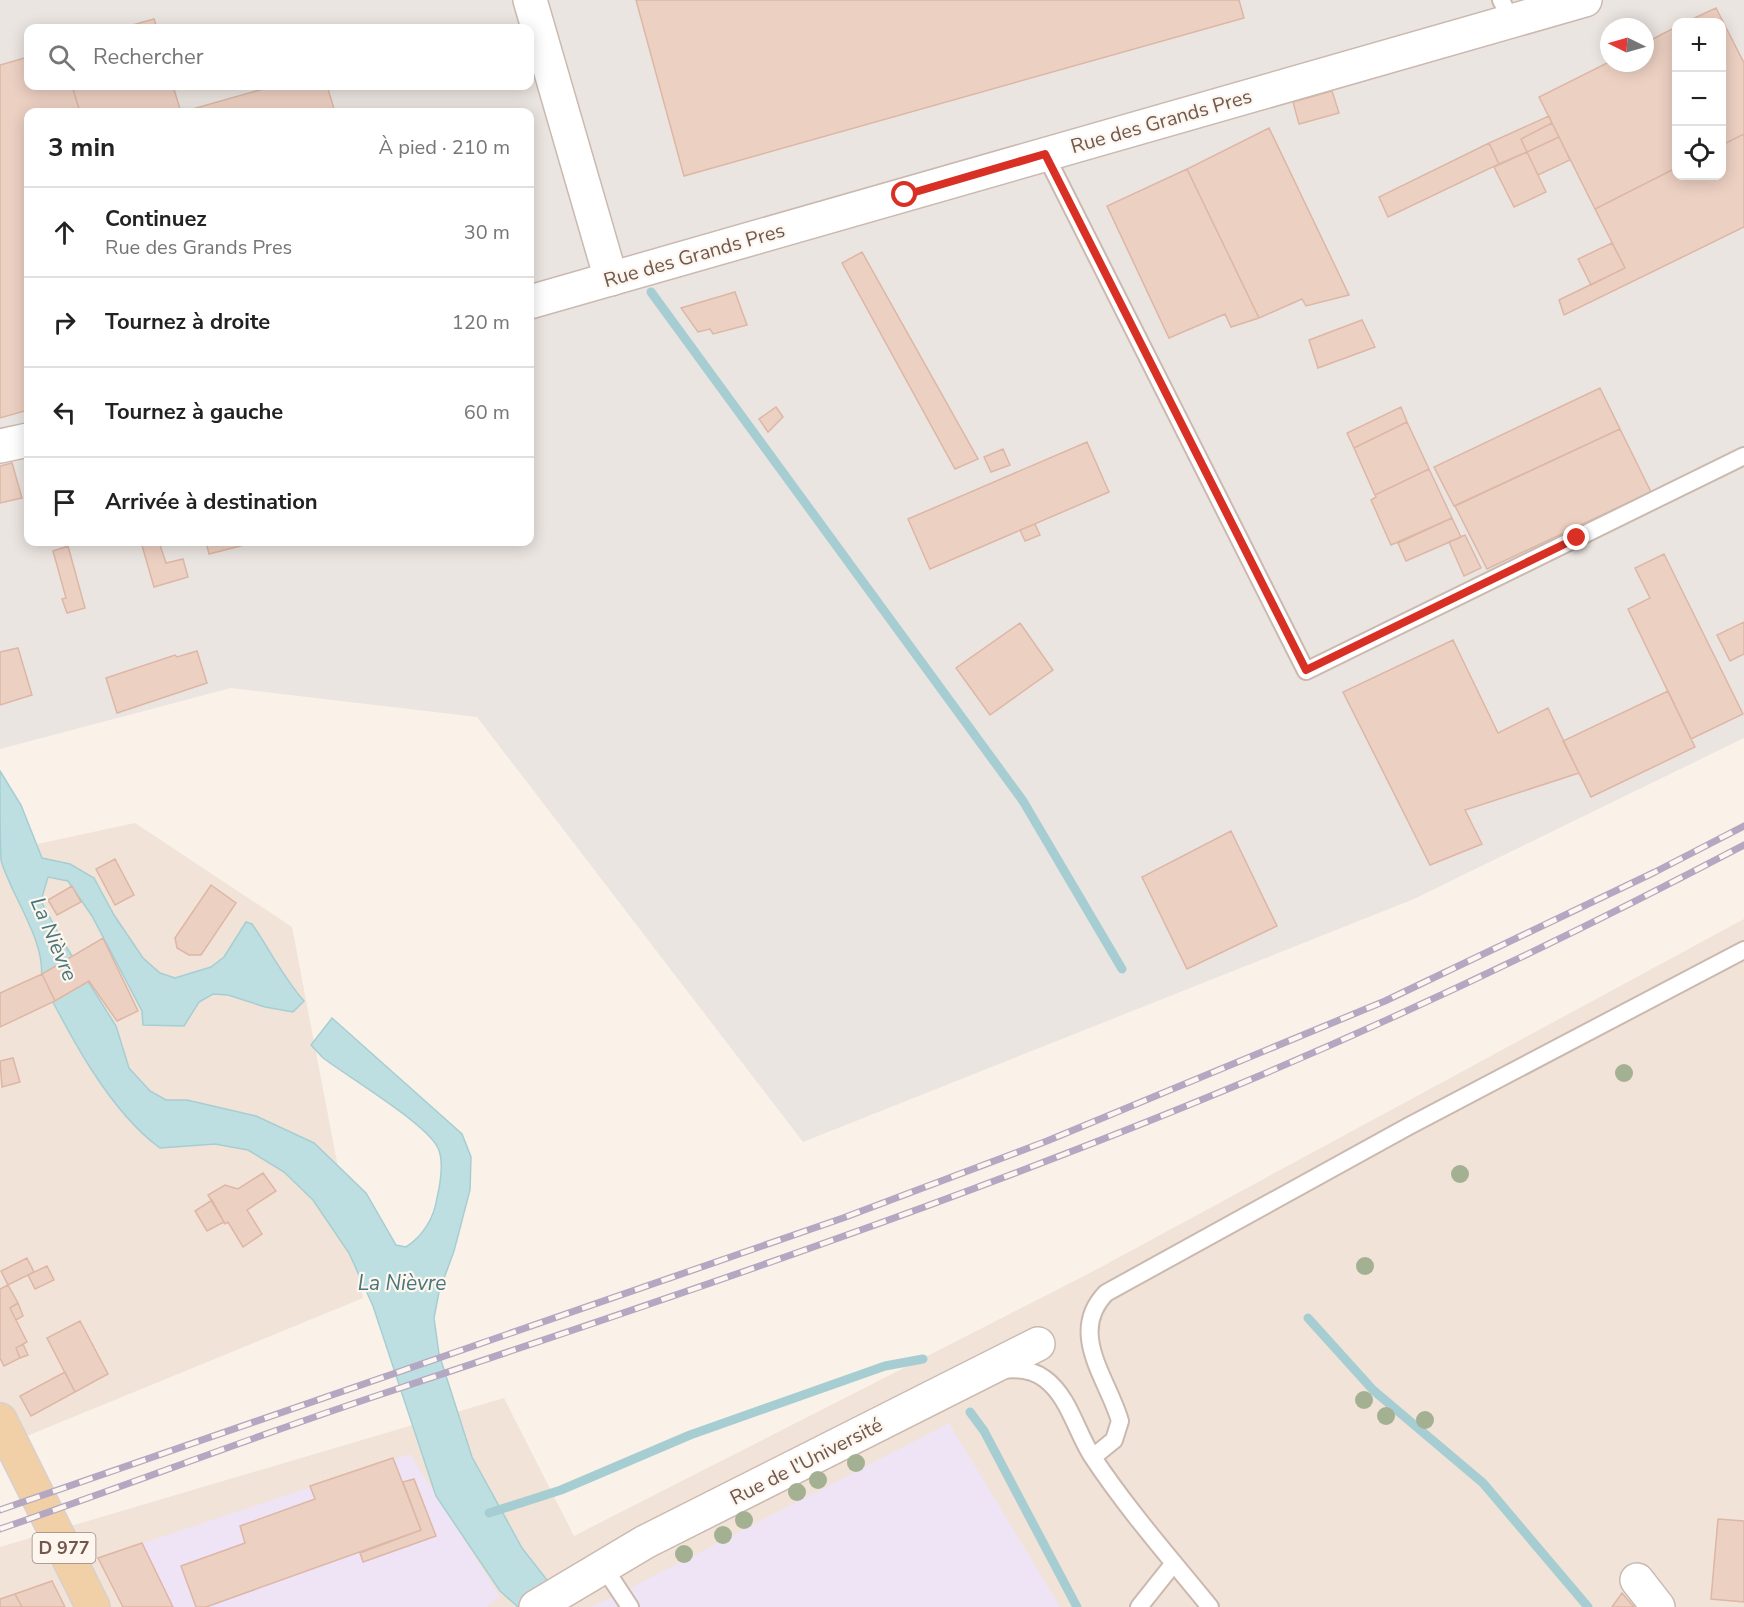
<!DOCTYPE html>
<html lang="fr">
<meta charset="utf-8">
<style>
body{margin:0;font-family:"Nunito Sans",sans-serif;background:#f6f6f6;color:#222}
.controls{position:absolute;right:18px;top:18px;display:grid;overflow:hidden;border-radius:12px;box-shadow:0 3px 15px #0003}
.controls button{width:54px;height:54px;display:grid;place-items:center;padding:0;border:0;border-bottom:2px solid #e0e0e0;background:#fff;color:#222;font:30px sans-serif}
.compass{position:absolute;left:1600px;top:18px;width:54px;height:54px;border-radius:50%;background:#fff;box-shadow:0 3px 15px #0003;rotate:275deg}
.stop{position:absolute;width:18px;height:18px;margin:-14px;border:4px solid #d93025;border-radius:50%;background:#fff}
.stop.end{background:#d93025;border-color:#fff;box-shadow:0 2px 6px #0008}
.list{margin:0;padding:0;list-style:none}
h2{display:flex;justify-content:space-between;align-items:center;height:78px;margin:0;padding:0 24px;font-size:26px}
h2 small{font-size:20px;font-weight:400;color:#767676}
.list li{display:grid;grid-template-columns:39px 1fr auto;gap:18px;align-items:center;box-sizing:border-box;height:90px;padding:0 24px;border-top:2px solid #e0e0e0}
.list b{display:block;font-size:22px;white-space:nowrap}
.list p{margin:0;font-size:20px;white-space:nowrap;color:#767676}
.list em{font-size:20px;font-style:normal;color:#767676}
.icon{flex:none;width:33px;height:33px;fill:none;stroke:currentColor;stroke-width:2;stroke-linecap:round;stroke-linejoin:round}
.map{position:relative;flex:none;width:1744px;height:1607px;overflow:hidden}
.search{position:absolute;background:#fff;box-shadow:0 3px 15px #0003;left:24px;top:24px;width:510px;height:66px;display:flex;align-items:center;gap:15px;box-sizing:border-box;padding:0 21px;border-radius:12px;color:#767676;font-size:22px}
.panel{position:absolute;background:#fff;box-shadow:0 3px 15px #0003;left:24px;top:108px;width:510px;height:438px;border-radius:12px}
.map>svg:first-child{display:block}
.residential{fill:#f1e3d7}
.industrial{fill:#ebe5e1;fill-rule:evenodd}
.education{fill:#eee4f6}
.water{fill:#bedfe1;stroke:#a6ced2;stroke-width:1.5}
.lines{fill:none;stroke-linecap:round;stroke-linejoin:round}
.stream{stroke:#a6ced2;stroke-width:9}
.building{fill:#ecd0c2;stroke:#ddb6a5;stroke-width:1.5}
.service-casing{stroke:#cbb9af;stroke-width:20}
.minor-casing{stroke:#cbb9af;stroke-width:36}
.tertiary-casing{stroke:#cbb9af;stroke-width:36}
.primary-casing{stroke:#d7d0ce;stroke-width:36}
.service{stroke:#fff;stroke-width:16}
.minor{stroke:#fff;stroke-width:33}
.tertiary{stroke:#fff;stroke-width:33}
.primary{stroke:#f1d0a8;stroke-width:33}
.rail-casing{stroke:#b4a7c2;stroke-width:7}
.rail{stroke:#fdf6ee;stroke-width:4.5;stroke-dasharray:14;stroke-linecap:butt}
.tree{fill:#a4b092}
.route{stroke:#d93025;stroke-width:8}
.labels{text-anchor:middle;stroke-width:4.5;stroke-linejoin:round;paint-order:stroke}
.shield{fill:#fdf6ee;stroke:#9b877f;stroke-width:1.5}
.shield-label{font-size:18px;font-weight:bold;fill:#71584f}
.street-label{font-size:20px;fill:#71584f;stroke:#fdf6ee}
.water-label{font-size:21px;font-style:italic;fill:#47767b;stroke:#fdf6ee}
</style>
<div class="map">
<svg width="1744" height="1607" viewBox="0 0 1744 1607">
<rect width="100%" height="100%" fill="#faf1e8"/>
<path class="residential" d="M135,823L292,927L363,1298L0,1447V852Z
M1744,919V1607H0V1547L504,1398L574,1536L1090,1273Z"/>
<path class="industrial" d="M0,0H1744V738L1414,899L803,1142L477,717L231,688L0,749ZM1676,22H1722V176H1676ZM1609,27H1645V63H1609ZM28,28H530V86H28ZM28,112H530V542H28Z"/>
<path class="education" d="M949,1423L1060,1607H591L621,1593Z
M410,1454L500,1597L486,1607H123L98,1558Z"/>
<path class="water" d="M0,771L21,805L42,858L70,864L94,878L114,915L143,958L160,973L175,978L211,967L224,957L246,922L252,924C270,950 283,977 304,1001L293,1012L265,1007L228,995L213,994L199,1002L184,1026L143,1025L142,1011L92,916L68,881L48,877L41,901L62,940L116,1026L129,1068L150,1091L166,1100H187L256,1116L314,1143L366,1193L396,1245L406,1247C423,1236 434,1218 437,1198C440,1185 444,1161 438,1148C427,1124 347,1076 323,1058L311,1045L332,1018L462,1134L471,1157L470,1190L454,1251L439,1292L434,1318L439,1354L472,1457L522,1548L568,1607H518L500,1591L436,1496L373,1306L349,1253L313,1200L284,1172L248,1150L215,1144L160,1148C109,1111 69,1034 41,979C47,942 10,894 1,860C0,843 0,793 0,771Z"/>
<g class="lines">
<path class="stream" d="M651,292L1023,801L1122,969
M1308,1318L1373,1390L1483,1483L1588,1607
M970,1412L984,1431L1077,1607
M489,1513L561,1490L690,1435L885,1366L923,1359"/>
</g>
<path class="building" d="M636,0H1239L1244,18L684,176Z
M1716,8L1744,63V134L1722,145V22H1686Z
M154,19L157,28H122Z
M1676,27V168L1595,209L1539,97L1609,62L1645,63V43Z
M28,57V86H72L80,112H28V410L0,418V65Z
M72,86H173L181,112H80Z
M274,86H327L335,112H182Z
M1332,91L1339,113L1299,124L1293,102Z
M1549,116L1552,123L1521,139L1527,152L1499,164L1489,143Z
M1552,123L1559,137L1527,152L1521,139Z
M1269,128L1349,295L1306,306L1302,299L1259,318L1187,169Z
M1744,134V227L1564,315L1559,300L1625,268L1595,209L1676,168V176H1722V145Z
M1559,137L1570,160L1538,175L1527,152Z
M1489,143L1499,164L1388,217L1379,197Z
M1527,152L1546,192L1514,207L1494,167Z
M1187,169L1259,318L1231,327L1225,314L1169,338L1107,206Z
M1612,243L1625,268L1591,285L1578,259Z
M862,252L978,459L955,469L842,263Z
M735,292L747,325L713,334L710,329L698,332L681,308Z
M1362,320L1375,347L1318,368L1309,340Z
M1600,388L1620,429L1454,506L1434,467Z
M776,407L783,417L768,432L759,419Z
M1401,407L1407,422L1354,448L1347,433Z
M1407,422L1429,469L1375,495L1354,448Z
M1620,429L1651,492L1487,569L1455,506Z
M1087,442L1109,492L930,569L908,519Z
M1003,449L1010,465L991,472L984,457Z
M12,463L22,498L0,503V466Z
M1429,469L1452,518L1391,545L1371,500L1376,497L1375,495Z
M1452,518L1461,537L1406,561L1398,543Z
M1035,524L1040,535L1025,541L1020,530Z
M1465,535L1481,568L1464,576L1449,542Z
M141,542H159L166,563L183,559L188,577L154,587Z
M206,542H256L209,554Z
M68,546L85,608L67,613L62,599L66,598L53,551Z
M1664,554L1743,714L1691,739L1628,609L1650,598L1635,568Z
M1744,622V654L1730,661L1717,635Z
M1020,623L1053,670L990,715L956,668Z
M1453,640L1498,733L1548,708L1579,773L1465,810L1482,844L1430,865L1343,692Z
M18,648L32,695L0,705V652Z
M197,651L207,683L117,713L106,678L175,655L177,657Z
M1668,691L1695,747L1591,797L1563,741Z
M1231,831L1277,926L1187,969L1142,877Z
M115,859L134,895L115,905L96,869Z
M211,885L236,903L201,955H189L177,948L175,938Z
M72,886L81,902L57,915L48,900Z
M103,938L138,1011L117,1021L89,981L55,1001L42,974Z
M42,974L55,1001L0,1027V993Z
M13,1058L20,1082L2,1087L0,1061Z
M263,1173L276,1191L247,1210L262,1234L243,1247L228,1222L225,1224L208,1195L225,1185L238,1189Z
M212,1200L224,1222L207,1231L195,1211Z
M27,1258L34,1272L8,1285L1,1271Z
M47,1266L54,1280L35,1289L28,1275Z
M8,1285L18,1303L10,1308L27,1342L16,1348L20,1358L4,1366L0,1358V1289Z
M18,1303L23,1316L16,1320L10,1308Z
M80,1321L108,1374L75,1392L47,1338Z
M23,1344L28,1355L20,1358L16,1348Z
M65,1372L75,1392L31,1416L20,1396Z
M393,1458L421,1530L206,1607H196L181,1566L245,1543L240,1526L315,1499L310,1486Z
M414,1479L436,1536L363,1562L360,1553L421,1530L403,1482Z
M1718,1519L1744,1521V1602L1711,1599Z
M142,1543L173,1607H123L98,1558Z
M52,1581L65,1607H22L15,1594Z
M1622,1593L1634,1607H1612Z
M15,1594L22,1607H0V1599Z"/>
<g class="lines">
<defs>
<path id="service" d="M1501,0L1511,20
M1045,154L1306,671L1744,456
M1002,1370C1017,1368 1032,1369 1045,1379C1069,1397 1076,1431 1092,1456C1127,1509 1170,1558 1210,1607
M1093,1457L1114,1440L1120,1421C1108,1379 1067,1333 1106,1293L1409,1126L1744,950
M603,1566L630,1607
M1139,1607L1174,1563"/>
<path id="minor" d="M530,0L611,279
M1637,1580L1658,1607
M536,1607L645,1542L1038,1344"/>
<path id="tertiary" d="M530,302L1585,0
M0,446L28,440"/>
<path id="primary" d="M0,1420L93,1607"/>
</defs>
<use href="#service" class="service-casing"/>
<use href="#minor" class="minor-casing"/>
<use href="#tertiary" class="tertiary-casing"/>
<use href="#primary" class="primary-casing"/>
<use href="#service" class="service"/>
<use href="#minor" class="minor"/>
<use href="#tertiary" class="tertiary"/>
<use href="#primary" class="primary"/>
<defs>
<path id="rail" d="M0,1510L843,1218L1047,1141L1385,1001L1655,872L1744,826
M0,1529C131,1484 260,1434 391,1391C683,1294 975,1195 1259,1076C1424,1006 1586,928 1744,845"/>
</defs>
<use href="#rail" class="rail-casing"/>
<use href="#rail" class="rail"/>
</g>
<g class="tree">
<circle cx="1624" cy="1073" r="9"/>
<circle cx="1460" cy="1174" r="9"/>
<circle cx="1365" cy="1266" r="9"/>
<circle cx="1364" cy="1400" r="9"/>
<circle cx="1386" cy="1416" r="9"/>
<circle cx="1425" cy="1420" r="9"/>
<circle cx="856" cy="1463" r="9"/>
<circle cx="818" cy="1480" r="9"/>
<circle cx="797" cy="1492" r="9"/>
<circle cx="744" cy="1520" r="9"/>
<circle cx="723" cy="1535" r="9"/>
<circle cx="684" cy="1554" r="9"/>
</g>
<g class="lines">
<path class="route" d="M905,195L1045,154L1306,670L1577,538"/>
</g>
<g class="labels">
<rect class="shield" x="32.5" y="1533" width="63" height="30" rx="4.5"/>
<g class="shield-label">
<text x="64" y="1554">D 977</text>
</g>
<g class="street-label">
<text transform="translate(1161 121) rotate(-16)" y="7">Rue des Grands Pres</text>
<text transform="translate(694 255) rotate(-16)" y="7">Rue des Grands Pres</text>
<text transform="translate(806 1461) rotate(-27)" y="7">Rue de l'Université</text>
</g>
<g class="water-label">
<text transform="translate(54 939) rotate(67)" y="7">La Nièvre</text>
<text x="402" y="1290">La Nièvre</text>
</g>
</g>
</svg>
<div class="controls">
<button>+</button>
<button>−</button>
<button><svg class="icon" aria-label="locate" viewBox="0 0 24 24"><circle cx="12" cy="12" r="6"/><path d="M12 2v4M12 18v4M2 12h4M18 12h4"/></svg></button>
</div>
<svg class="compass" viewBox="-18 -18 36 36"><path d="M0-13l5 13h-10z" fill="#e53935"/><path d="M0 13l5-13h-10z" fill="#767676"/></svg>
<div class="stop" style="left:905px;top:195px"></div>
<div class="stop end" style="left:1577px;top:538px"></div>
<div class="search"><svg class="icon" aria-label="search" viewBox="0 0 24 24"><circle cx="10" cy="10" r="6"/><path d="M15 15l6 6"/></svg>Rechercher</div>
<section class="panel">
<h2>3 min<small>À pied · 210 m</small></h2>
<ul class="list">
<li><svg class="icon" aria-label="ahead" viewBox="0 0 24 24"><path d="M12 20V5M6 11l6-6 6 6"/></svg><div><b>Continuez</b><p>Rue des Grands Pres</p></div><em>30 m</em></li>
<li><svg class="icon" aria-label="right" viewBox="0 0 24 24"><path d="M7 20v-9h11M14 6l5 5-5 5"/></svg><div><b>Tournez à droite</b></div><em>120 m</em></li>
<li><svg class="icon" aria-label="left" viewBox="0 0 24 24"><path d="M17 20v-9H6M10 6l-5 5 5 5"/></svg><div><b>Tournez à gauche</b></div><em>60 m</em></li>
<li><svg class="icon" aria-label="arrive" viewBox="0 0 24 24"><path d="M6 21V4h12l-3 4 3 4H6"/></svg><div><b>Arrivée à destination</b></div></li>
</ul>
</section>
</div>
